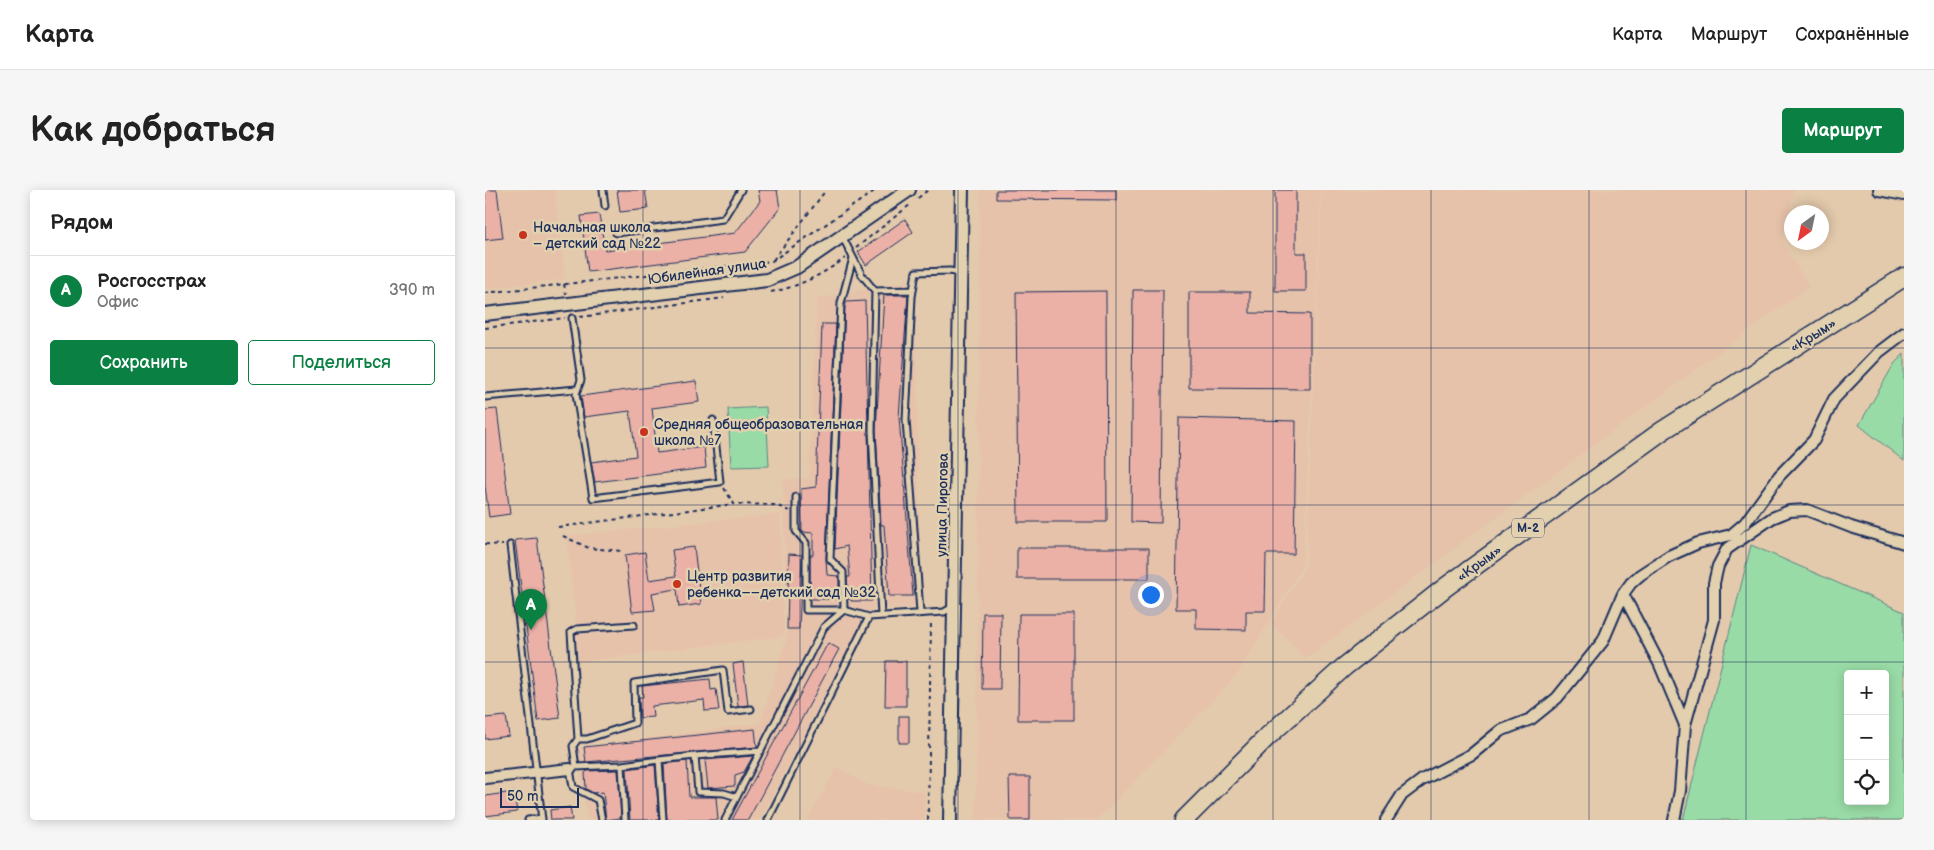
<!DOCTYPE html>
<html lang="ru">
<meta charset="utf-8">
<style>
body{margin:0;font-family:"Balsamiq Sans",sans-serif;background:#f6f6f6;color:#222}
.controls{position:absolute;right:15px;bottom:15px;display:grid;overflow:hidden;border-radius:5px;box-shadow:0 2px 12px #0003}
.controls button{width:45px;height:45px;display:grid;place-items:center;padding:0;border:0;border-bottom:1px solid #e0e0e0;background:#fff;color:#222;font:25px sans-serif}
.compass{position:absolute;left:1299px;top:15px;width:45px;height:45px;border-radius:50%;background:#fff;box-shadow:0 2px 12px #0003;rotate:213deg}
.scale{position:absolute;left:15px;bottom:12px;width:79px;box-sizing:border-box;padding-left:5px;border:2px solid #1b2f5e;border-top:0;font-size:14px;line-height:18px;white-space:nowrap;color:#1b2f5e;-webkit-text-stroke:4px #e2d0ae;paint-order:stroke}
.you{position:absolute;left:665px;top:404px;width:18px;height:18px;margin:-12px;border:4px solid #fff;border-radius:50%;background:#1a73e8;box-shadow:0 0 0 8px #1a73e833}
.badge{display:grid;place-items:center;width:32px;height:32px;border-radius:50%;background:#0b8043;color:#fff;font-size:16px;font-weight:700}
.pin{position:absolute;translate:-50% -41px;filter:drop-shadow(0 1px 2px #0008)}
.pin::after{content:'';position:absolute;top:26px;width:18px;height:15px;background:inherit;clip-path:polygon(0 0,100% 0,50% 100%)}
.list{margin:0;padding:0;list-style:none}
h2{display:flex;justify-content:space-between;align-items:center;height:65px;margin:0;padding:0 20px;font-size:21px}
h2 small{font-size:16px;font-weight:400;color:#767676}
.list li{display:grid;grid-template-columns:32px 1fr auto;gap:15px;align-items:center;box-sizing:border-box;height:70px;padding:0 20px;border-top:1px solid #e0e0e0}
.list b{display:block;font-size:19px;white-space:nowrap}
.list p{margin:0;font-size:16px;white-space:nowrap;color:#767676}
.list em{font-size:16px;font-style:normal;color:#767676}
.actions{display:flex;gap:10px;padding:15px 20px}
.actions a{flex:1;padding:11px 0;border:1px solid #0b8043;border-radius:5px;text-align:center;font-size:18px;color:#0b8043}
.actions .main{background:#0b8043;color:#fff}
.icon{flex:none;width:28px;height:28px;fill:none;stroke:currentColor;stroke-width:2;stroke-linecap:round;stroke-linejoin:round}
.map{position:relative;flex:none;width:1419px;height:630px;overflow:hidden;border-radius:5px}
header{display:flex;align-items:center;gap:30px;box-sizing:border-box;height:70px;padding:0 25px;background:#fff;border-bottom:1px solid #e0e0e0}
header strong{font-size:24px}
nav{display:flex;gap:28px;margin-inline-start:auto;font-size:18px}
.intro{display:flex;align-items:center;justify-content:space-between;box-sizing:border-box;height:120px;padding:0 30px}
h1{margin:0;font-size:35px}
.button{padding:12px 22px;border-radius:5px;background:#0b8043;color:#fff;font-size:18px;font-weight:700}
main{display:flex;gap:30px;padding:0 30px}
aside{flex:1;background:#fff;border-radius:5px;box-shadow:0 2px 12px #0003}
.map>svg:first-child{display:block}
.built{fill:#e6c2aa}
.green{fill:#99dba6;stroke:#5a8582;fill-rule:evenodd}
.building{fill:#ebb1a6;stroke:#1b2f5e}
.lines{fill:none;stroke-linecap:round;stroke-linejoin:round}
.service-casing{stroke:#1b2f5e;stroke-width:9}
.minor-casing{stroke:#1b2f5e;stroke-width:14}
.tertiary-casing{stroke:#1b2f5e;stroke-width:16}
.trunk-casing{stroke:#1b2f5e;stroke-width:21}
.path{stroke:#1b2f5e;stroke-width:2;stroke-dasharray:4 4;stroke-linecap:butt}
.service{stroke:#e2d0ae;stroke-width:5}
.minor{stroke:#e2d0ae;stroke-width:10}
.tertiary{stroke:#e2d0ae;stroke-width:12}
.trunk{stroke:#e2d0ae;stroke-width:18}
.grid{fill:none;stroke:#1b2f5e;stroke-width:1;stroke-opacity:0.55}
.poi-dot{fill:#c8321e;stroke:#e2d0ae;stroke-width:2}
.labels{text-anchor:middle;stroke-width:5;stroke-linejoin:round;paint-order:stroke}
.shield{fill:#e2d0ae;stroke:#575f76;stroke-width:1}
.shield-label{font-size:12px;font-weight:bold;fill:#1b2f5e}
.poi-label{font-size:14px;fill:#1b2f5e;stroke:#e2d0ae;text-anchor:start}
.street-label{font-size:14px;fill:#1b2f5e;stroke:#e2d0ae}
</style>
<header>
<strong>Карта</strong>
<nav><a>Карта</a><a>Маршрут</a><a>Сохранённые</a></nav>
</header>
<div class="intro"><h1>Как добраться</h1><a class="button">Маршрут</a></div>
<main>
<aside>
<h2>Рядом<small></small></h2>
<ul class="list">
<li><span class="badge">A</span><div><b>Росгосстрах</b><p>Офис</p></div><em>390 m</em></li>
</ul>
<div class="actions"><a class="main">Сохранить</a><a>Поделиться</a></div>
</aside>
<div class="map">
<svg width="1419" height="630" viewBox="0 0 1419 630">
<rect width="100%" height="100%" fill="#e4caac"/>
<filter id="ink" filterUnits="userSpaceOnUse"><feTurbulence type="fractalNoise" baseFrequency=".02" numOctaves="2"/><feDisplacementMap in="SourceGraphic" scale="10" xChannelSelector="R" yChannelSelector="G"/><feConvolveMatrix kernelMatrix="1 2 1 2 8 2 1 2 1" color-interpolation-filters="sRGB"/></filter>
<g filter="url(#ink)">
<path class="built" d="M0,0H70L80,89L0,99Z
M495,0H836L818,375L752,485L612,630H491Z
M837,0H1309L1297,52L1324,96L820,469L786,433L821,375Z
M430,90L436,417L383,420L275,630H103L91,558L275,533L302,446L298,289H324L332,109Z
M295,324L299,446L93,472L92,439L81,346Z
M352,577L383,595L440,602L439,630H322Z"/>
<path class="green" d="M1419,164V271L1374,235L1409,174Z
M281,217L284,276L246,277L243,219Z
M1266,355L1419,422V630H1198ZM1363,484H1400V611H1363Z"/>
<path class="building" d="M0,0H12L18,48L0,50Z
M132,0H160L163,19L135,22Z
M273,0H292L295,18L260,62L103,82L96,26L114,24L120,60L250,43L275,11Z
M511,0H631V10L511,9Z
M790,0H811V63H821V101H790Z
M420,29L428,42L381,75L373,62Z
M648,100H678L676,333L646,332Z
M621,101L622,332H533L531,102Z
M704,102H765V123L825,124V199L704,198Z
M399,105H423L414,227L428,406H404L399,335H396L391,240Z
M380,111L387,411H366V409H363L362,387H365L362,356L350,359L360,114L361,112Z
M337,134H351L341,369L342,385L354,386V409H325V365H328V343L317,342L316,299L331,297Z
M211,191L214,212L167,218L172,263L219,257L221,278L110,292L106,272L151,266L145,221L99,227L96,206Z
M12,219L25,324L4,327L0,296V220Z
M694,228L811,231L809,364H781L780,421H761V440L711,439V419H691Z
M52,348L75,528L53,531L30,350Z
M209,357L216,414L194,417L192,399L167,403L170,420L147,422L140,365L160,362L164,390L191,386L187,360Z
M532,358H664V389H532Z
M304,364L317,365L314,439H302Z
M498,423H516L515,499H497Z
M534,424H589V530H533Z
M343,453L354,459L263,630H247Z
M401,471H421V516H400Z
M258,472L263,515L253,516L248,474Z
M225,489L226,500L231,499L234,520L220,521L219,510L167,516L168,527L155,528L154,507H158L157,496Z
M21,526L24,546L0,549V528Z
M414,526H424V553H414Z
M270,539L272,557L101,572L99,557Z
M268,566L259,582L250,585V596L223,598L220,570Z
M202,571L204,607H231L233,630H182L179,574Z
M170,575L174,630H145L142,579Z
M133,580L136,628L121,630L118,602L108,603L101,599L100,583L102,581Z
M524,587H545V630H525Z
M29,602L32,622L0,626V606Z
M85,617L87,630H66L65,620Z"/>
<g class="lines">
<defs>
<path id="service" d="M118,0L120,16
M131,43L238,29L256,0
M357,46L377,85L390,101
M368,68L356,113L345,369L358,382L359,420L384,427
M87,128L96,190L91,204L108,308L235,292L228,230
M0,207L92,199
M25,355L57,630
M435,422L421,230L427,107L431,82L465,81L475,83
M396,426L387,240L390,101L428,100
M93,549H102L150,533L149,493L238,480L243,522L266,519
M210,566L276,561
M174,570L210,566L213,602L239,603L252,607
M137,575L174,570L178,630
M91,577L137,575L140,630
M43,630L57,628
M117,630L113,610L88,597L85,579L91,577L88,556L93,549L86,442L92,439L149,435
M240,630L339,437L359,420H321V353L311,341V307
M283,630L384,427L459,422L468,417"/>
<path id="minor" d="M1394,0L1419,5
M1138,404L1175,475L1200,535L1195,601L1189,630
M1200,535L1229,430V393L1233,376L1242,359L1287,328L1304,321L1322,320L1366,337L1419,353
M0,588L85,579
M901,630L917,605L937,590L987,564L1015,541L1046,529L1072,508L1118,451L1138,404L1146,393L1155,385L1184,366L1213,353L1246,345L1260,333L1294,286L1329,250L1349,209L1394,162L1419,143"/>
<path id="tertiary" d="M0,124L282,90L312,77L424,0
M465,630L477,0"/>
<path id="trunk" d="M699,630L782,547L859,477L962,396L1177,241L1419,87"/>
</defs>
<use href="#service" class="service-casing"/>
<use href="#minor" class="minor-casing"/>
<use href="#tertiary" class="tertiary-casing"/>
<use href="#trunk" class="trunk-casing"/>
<path class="path" d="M433,8L443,0
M371,58L426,14
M288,70L341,0
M79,94L81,104
M286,102C311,98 339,84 360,68
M0,103L287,71L391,0
M95,127L239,108
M0,138L80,128
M239,298L249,314L291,315L304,321
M73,337L249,314
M78,346L104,358L137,361
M0,354L18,355
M443,630L446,431"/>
<use href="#service" class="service"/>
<use href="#minor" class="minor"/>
<use href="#tertiary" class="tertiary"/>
<use href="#trunk" class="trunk"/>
</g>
</g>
<path class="grid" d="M158,0V630M315,0V630M473,0V630M631,0V630M788,0V630M946,0V630M1104,0V630M1261,0V630M0,158H1419M0,315H1419M0,472H1419"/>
<g class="poi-dot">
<circle cx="38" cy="45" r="5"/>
<circle cx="159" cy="242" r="5"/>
<circle cx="192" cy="394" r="5"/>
</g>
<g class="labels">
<rect class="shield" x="1027" y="328.5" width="32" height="19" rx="4"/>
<g class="shield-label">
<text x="1043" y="342">М-2</text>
</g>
<g class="poi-label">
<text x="48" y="42">Начальная школа<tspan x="48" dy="16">– детский сад №22</tspan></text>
<text x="169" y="239">Средняя общеобразовательная<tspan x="169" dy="16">школа №7</tspan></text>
<text x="202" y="391">Центр развития<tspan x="202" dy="16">ребенка––детский сад №32</tspan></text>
</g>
<g class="street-label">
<text transform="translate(222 81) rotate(-8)" y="5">Юбилейная улица</text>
<text transform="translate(1328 145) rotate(-32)" y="5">«Крым»</text>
<text transform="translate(457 315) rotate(-89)" y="5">улица Пирогова</text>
<text transform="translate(994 373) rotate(-36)" y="5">«Крым»</text>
</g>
</g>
</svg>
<div class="controls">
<button>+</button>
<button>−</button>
<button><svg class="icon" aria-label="locate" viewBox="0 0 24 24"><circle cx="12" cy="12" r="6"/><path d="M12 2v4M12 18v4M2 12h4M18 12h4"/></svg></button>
</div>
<svg class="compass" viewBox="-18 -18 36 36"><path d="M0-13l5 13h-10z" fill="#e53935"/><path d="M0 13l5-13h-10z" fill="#767676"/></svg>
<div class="scale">50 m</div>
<div class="you"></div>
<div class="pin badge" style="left:46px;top:440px">A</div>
</div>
</main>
